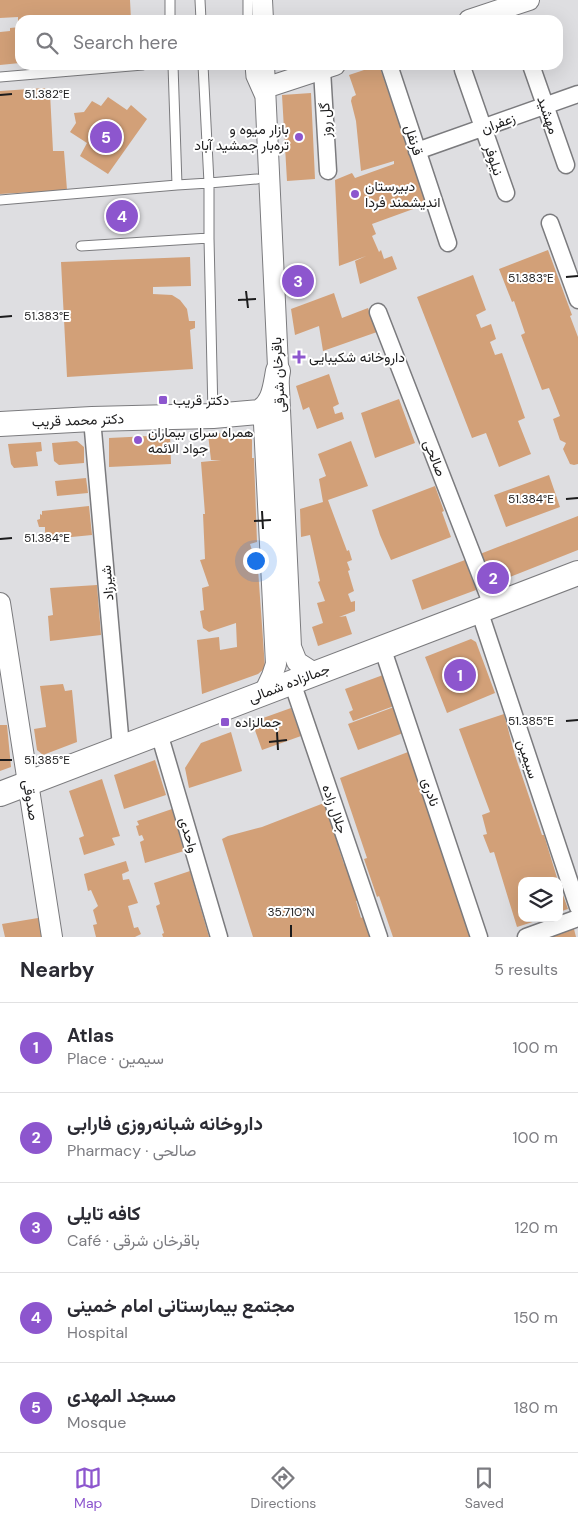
<!DOCTYPE html>
<meta charset="utf-8">
<style>
body{margin:0;font-family:"DM Sans",Vazirmatn,sans-serif;background:#f2f2f3;color:#2b2b33}
.controls{position:absolute;right:15px;bottom:15px;display:grid;overflow:hidden;border-radius:10px;box-shadow:0 5px 20px #0002}
.controls button{width:45px;height:45px;display:grid;place-items:center;padding:0;border:0;border-bottom:1px solid #e1e1e2;background:#fff;color:#2b2b33;font:25px sans-serif}
.you{position:absolute;left:255px;top:560px;width:18px;height:18px;margin:-12px;border:4px solid #fff;border-radius:50%;background:#1a73e8;box-shadow:0 0 0 8px #1a73e833}
.badge{display:grid;place-items:center;width:32px;height:32px;border-radius:50%;background:#8d56ce;color:#fff;font-size:16px;font-weight:700}
.pin{position:absolute;translate:-50% -50%;border:2px solid #fff;box-shadow:0 1px 5px #0006}
.list{margin:0;padding:0;list-style:none}
h2{display:flex;justify-content:space-between;align-items:center;height:65px;margin:0;padding:0 20px;font-size:21px}
h2 small{font-size:16px;font-weight:400;color:#7c7c81}
.list li{display:grid;grid-template-columns:32px 1fr auto;gap:15px;align-items:center;box-sizing:border-box;height:90px;padding:0 20px;border-top:1px solid #e1e1e2}
.list b{display:block;font-size:19px;white-space:nowrap}
.list p{margin:0;font-size:16px;white-space:nowrap;color:#7c7c81}
.list em{font-size:16px;font-style:normal;color:#7c7c81}
.icon{flex:none;width:28px;height:28px;fill:none;stroke:currentColor;stroke-width:2;stroke-linecap:round;stroke-linejoin:round}
.map{position:relative;flex:none;width:578px;height:937px;overflow:hidden}
.search{position:absolute;background:#fff;box-shadow:0 5px 20px #0002;left:15px;right:15px;top:15px;height:55px;display:flex;align-items:center;gap:12px;box-sizing:border-box;padding:0 18px;border-radius:15px;color:#7c7c81;font-size:19px}
.sheet{height:515px;background:#fff}
nav{display:flex;justify-content:space-around;align-items:center;box-sizing:border-box;height:70px;border-top:1px solid #e1e1e2;background:#fff;font-size:14px;color:#7c7c81}
nav a{display:grid;justify-items:center;gap:2px}
nav .on{color:#8d56ce}
.map>svg:first-child{display:block}
.building{fill:#d2a078}
.lines{fill:none;stroke-linecap:round;stroke-linejoin:round}
.service-casing{stroke:#7b7b7e;stroke-width:11}
.minor-casing{stroke:#7b7b7e;stroke-width:19}
.tertiary-casing{stroke:#7b7b7e;stroke-width:22}
.secondary-casing{stroke:#7b7b7e;stroke-width:26}
.service{stroke:#fff;stroke-width:9}
.minor{stroke:#fff;stroke-width:16}
.tertiary{stroke:#fff;stroke-width:20}
.secondary{stroke:#fff;stroke-width:24}
.ticks{fill:none;stroke:#1c1c1d;stroke-width:2}
.poi-dot{fill:#8d56ce;stroke:#fff;stroke-width:2}
.labels{text-anchor:middle;stroke-width:4;stroke-linejoin:round;paint-order:stroke}
.street-label{font-size:14px;fill:#1c1c1d;stroke:#fff}
.poi-label{font-size:14px;fill:#1c1c1d;stroke:#fff;text-anchor:start}
.ticks-label{font-size:12px;text-anchor:middle;fill:#1c1c1d;stroke:#fff;stroke-width:4;stroke-linejoin:round;paint-order:stroke}
</style>
<div class="map">
<svg width="578" height="937" viewBox="0 0 578 937">
<rect width="100%" height="100%" fill="#dedee1"/>
<path class="building" d="M0,0H130L131,20H20V23H18V17L0,18Z
M20,27V63L0,65V32L10,31V28Z
M379,65L427,204L372,224L376,234L372,236L379,252L381,250L384,259L392,256L397,269L360,284L355,261L366,256L339,266L335,180L352,173L355,178L394,164V161L361,171L356,121L351,101L352,97L356,95L349,75Z
M44,88L50,93L53,151H64L67,190L0,194V91Z
M311,93L315,179L287,181L282,95Z
M108,97L127,110L131,105L147,119L108,174L80,156L87,143L70,132L76,123L74,113L84,112L92,101L101,106Z
M548,250L572,315L570,316L578,337V464L574,465L570,464L563,449L566,443L560,440L553,419L560,416L549,388L542,390L521,335L525,333L514,301L512,302L499,269Z
M190,257L191,286L153,287V294L172,295L180,300L187,309L189,321H195V328L190,330L193,369L67,377L61,262Z
M473,275L486,310L476,315L481,328L491,324L496,339L490,342L495,355L502,353L525,418L518,421L531,454L499,467L486,433L472,438L417,297Z
M334,293L342,318L368,308L377,332L323,351L319,326L295,335L291,309Z
M329,374L339,404L333,407L335,414L342,412L344,419L317,429L309,407L303,410L296,386Z
M399,399L415,443L375,458L361,413Z
M242,432L248,434L252,440V458H254L257,542L250,544L258,569L265,668L258,674L202,694L197,640L219,637L220,650L237,647L236,623L209,632L203,628L200,611L204,610L202,588L209,586L200,560L205,559L203,514H205L201,462L221,460H211L208,434Z
M170,435L171,464L109,467V438Z
M77,441L84,447V463L59,465L54,461L52,443Z
M351,441L368,486L328,500L347,551L349,550L352,560L347,562L350,570L348,571L354,591L348,594L351,602L355,601V611L339,617L346,616L352,634L318,646L312,627L323,623L317,603L325,601L318,582L320,581L310,535L301,537L300,509L323,502L319,479L326,476L318,454Z
M41,442L42,451L36,452L38,466L14,468L11,464L8,444Z
M549,475L560,507L506,527L494,495Z
M86,478L88,493L57,496L55,481Z
M435,486L444,511L442,512L451,537L391,560L380,535L372,510Z
M89,506L92,535L51,539L45,535V527H39L37,520L40,519V514L42,515V511Z
M578,516V550L492,584L480,554Z
M465,560L476,590L422,610L412,580Z
M97,585L101,635L50,641L48,616L53,615L50,588Z
M471,639L476,642L495,693L447,713L425,657Z
M383,675L394,706L353,721L349,712L353,710L345,689Z
M63,684L65,691L72,690L77,742L43,755L37,750L34,729L46,727L40,686Z
M394,707L403,733L358,750L348,724Z
M291,708L301,736L262,750L252,722Z
M504,714L515,755L542,835H544L558,881H522V918L542,919L517,927L494,852L490,853L483,835L487,834L482,815L490,812L459,729Z
M0,725H7L11,767L0,771Z
M231,732L242,771L189,788L185,768L201,743Z
M408,752L436,834L451,869L448,870L471,937H393L379,896L377,897L364,859L367,858L340,778Z
M155,760L166,795L124,809L114,775Z
M102,779L120,836L112,838L115,845L84,855L79,838L84,836L69,791Z
M324,803L339,845L338,846L344,864H346L359,900L356,901L361,918L363,917L370,937H253L222,839L228,836L262,827Z
M172,809L184,851L145,863L140,842L144,840L142,835L139,836L136,826L139,825L137,821Z
M126,861L129,871L122,874L123,880L129,879L138,903L128,906L134,928L138,927L141,934L135,937H96L93,925L97,924L93,910L98,906L91,890L88,891L84,874Z
M190,871L209,937H163L162,934L164,933L156,906L160,904L154,883Z
M559,884L568,909L559,912Z
M44,917L47,937H5L2,924Z
M571,928L574,929L576,937H547Z"/>
<g class="lines">
<defs>
<path id="service" d="M170,0V20
M200,0L201,20
M248,0V20
M173,65L177,185L209,183L203,65
M250,65L251,77L259,95
M0,77L143,65
M0,200L177,185
M209,238V183L257,179
M81,246L209,238L213,414"/>
<path id="minor" d="M389,65L448,243
M531,65L566,165
M322,70L328,171
M463,70L506,193
M417,151L578,94
M550,223L578,300
M378,312L492,605
M92,419L121,747
M479,610L578,907
M382,647L479,937
M292,682L379,937
M159,733L219,937
M526,937L578,918"/>
<path id="tertiary" d="M262,0L263,20
M469,20L529,0
M264,65L291,647L297,662L314,673
M265,88L335,65
M259,412L262,415L264,424L276,664L272,676L264,693
M0,603L52,937"/>
<path id="secondary" d="M0,424L92,419L213,416L259,412C274,404 275,387 278,371
M0,794L578,573"/>
</defs>
<use href="#service" class="service-casing"/>
<use href="#minor" class="minor-casing"/>
<use href="#tertiary" class="tertiary-casing"/>
<use href="#secondary" class="secondary-casing"/>
<use href="#service" class="service"/>
<use href="#minor" class="minor"/>
<use href="#tertiary" class="tertiary"/>
<use href="#secondary" class="secondary"/>
</g>
<path class="ticks" d="M0,95L12,94M566,277L578,276M246,291L248,308M238,300L256,299M0,317L12,316M566,499L578,498M262,511L263,529M254,521L271,520M0,539L12,538M566,721L578,720M277,732L278,750M269,742L287,740M0,760H12M291,925V937"/>
<g class="poi-dot">
<circle cx="299" cy="137" r="5"/>
<circle cx="355" cy="194" r="5"/>
<path d="M296.5 349.5h5v5h5v5h-5v5h-5v-5h-5v-5h5z"/>
<rect x="158" y="395" width="10" height="10" rx="2.5"/>
<circle cx="138" cy="440" r="5"/>
<rect x="220" y="717" width="10" height="10" rx="2.5"/>
</g>
<g class="labels">
<g class="street-label">
<text transform="translate(548 115) rotate(71)" y="5">مهشید</text>
<text transform="translate(325 120) rotate(-93)" y="5">گل روز</text>
<text transform="translate(498 123) rotate(-20)" y="5">زعفران</text>
<text transform="translate(414 140) rotate(72)" y="5">قرنفل</text>
<text transform="translate(494 160) rotate(71)" y="5">نیلوفر</text>
<text transform="translate(278 375) rotate(-93)" y="5">باقرخان شرقی</text>
<text transform="translate(78 420) rotate(-2)" y="5">دکتر محمد قریب</text>
<text transform="translate(435 458) rotate(69)" y="5">صالحی</text>
<text transform="translate(107 583) rotate(-95)" y="5">شیرزاد</text>
<text transform="translate(289 683) rotate(-21)" y="5">جمالزاده شمالی</text>
<text transform="translate(528 759) rotate(72)" y="5">سیمین</text>
<text transform="translate(431 792) rotate(72)" y="5">نادری</text>
<text transform="translate(31 800) rotate(81)" y="5">صدوقی</text>
<text transform="translate(335 809) rotate(71)" y="5">جلال زاده</text>
<text transform="translate(189 835) rotate(74)" y="5">واحدی</text>
</g>
<g class="poi-label">
<text x="289" y="134" text-anchor="end">بازار میوه و<tspan x="289" dy="16">تره‌بار جمشید آباد</tspan></text>
<text x="365" y="191">دبیرستان<tspan x="365" dy="16">اندیشمند فردا</tspan></text>
<text x="309" y="362">داروخانه شکیبایی</text>
<text x="173" y="405">دکتر قریب</text>
<text x="148" y="437">همراه سرای بیماران<tspan x="148" dy="16">جواد الائمه</tspan></text>
<text x="235" y="727">جمالزاده</text>
</g>
</g>
<g class="ticks-label">
<text x="47" y="98">51.382°E</text>
<text x="531" y="282">51.383°E</text>
<text x="47" y="320">51.383°E</text>
<text x="531" y="503">51.384°E</text>
<text x="47" y="542">51.384°E</text>
<text x="531" y="725">51.385°E</text>
<text x="47" y="764">51.385°E</text>
<text x="291" y="916">35.710°N</text>
</g>
</svg>
<div class="controls">
<button><svg class="icon" aria-label="layers" viewBox="0 0 24 24"><path d="M12 4l9 5-9 5-9-5zM3 14l9 5 9-5"/></svg></button>
</div>
<div class="you"></div>
<div class="pin badge" style="left:460px;top:675px">1</div>
<div class="pin badge" style="left:493px;top:578px">2</div>
<div class="pin badge" style="left:298px;top:281px">3</div>
<div class="pin badge" style="left:122px;top:216px">4</div>
<div class="pin badge" style="left:106px;top:137px">5</div>
<div class="search"><svg class="icon" aria-label="search" viewBox="0 0 24 24"><circle cx="10" cy="10" r="6"/><path d="M15 15l6 6"/></svg>Search here</div>
</div>
<section class="sheet">
<h2>Nearby<small>5 results</small></h2>
<ul class="list">
<li><span class="badge">1</span><div><b>Atlas</b><p>Place · سیمین</p></div><em>100 m</em></li>
<li><span class="badge">2</span><div><b>داروخانه شبانه‌روزی فارابی</b><p>Pharmacy · صالحی</p></div><em>100 m</em></li>
<li><span class="badge">3</span><div><b>کافه تایلی</b><p>Café · باقرخان شرقی</p></div><em>120 m</em></li>
<li><span class="badge">4</span><div><b>مجتمع بیمارستانی امام خمینی</b><p>Hospital</p></div><em>150 m</em></li>
<li><span class="badge">5</span><div><b>مسجد المهدی</b><p>Mosque</p></div><em>180 m</em></li>
</ul>
</section>
<nav>
<a class="on"><svg class="icon" aria-label="map" viewBox="0 0 24 24"><path d="M3 6l6-2 6 2 6-2v14l-6 2-6-2-6 2zM9 4v14M15 6v14"/></svg>Map</a>
<a><svg class="icon" aria-label="directions" viewBox="0 0 24 24"><path d="M12 3l9 9-9 9-9-9zM9 14v-3h6M13 9l2 2-2 2"/></svg>Directions</a>
<a><svg class="icon" aria-label="saved" viewBox="0 0 24 24"><path d="M7 4h10v16l-5-4-5 4z"/></svg>Saved</a>
</nav>
